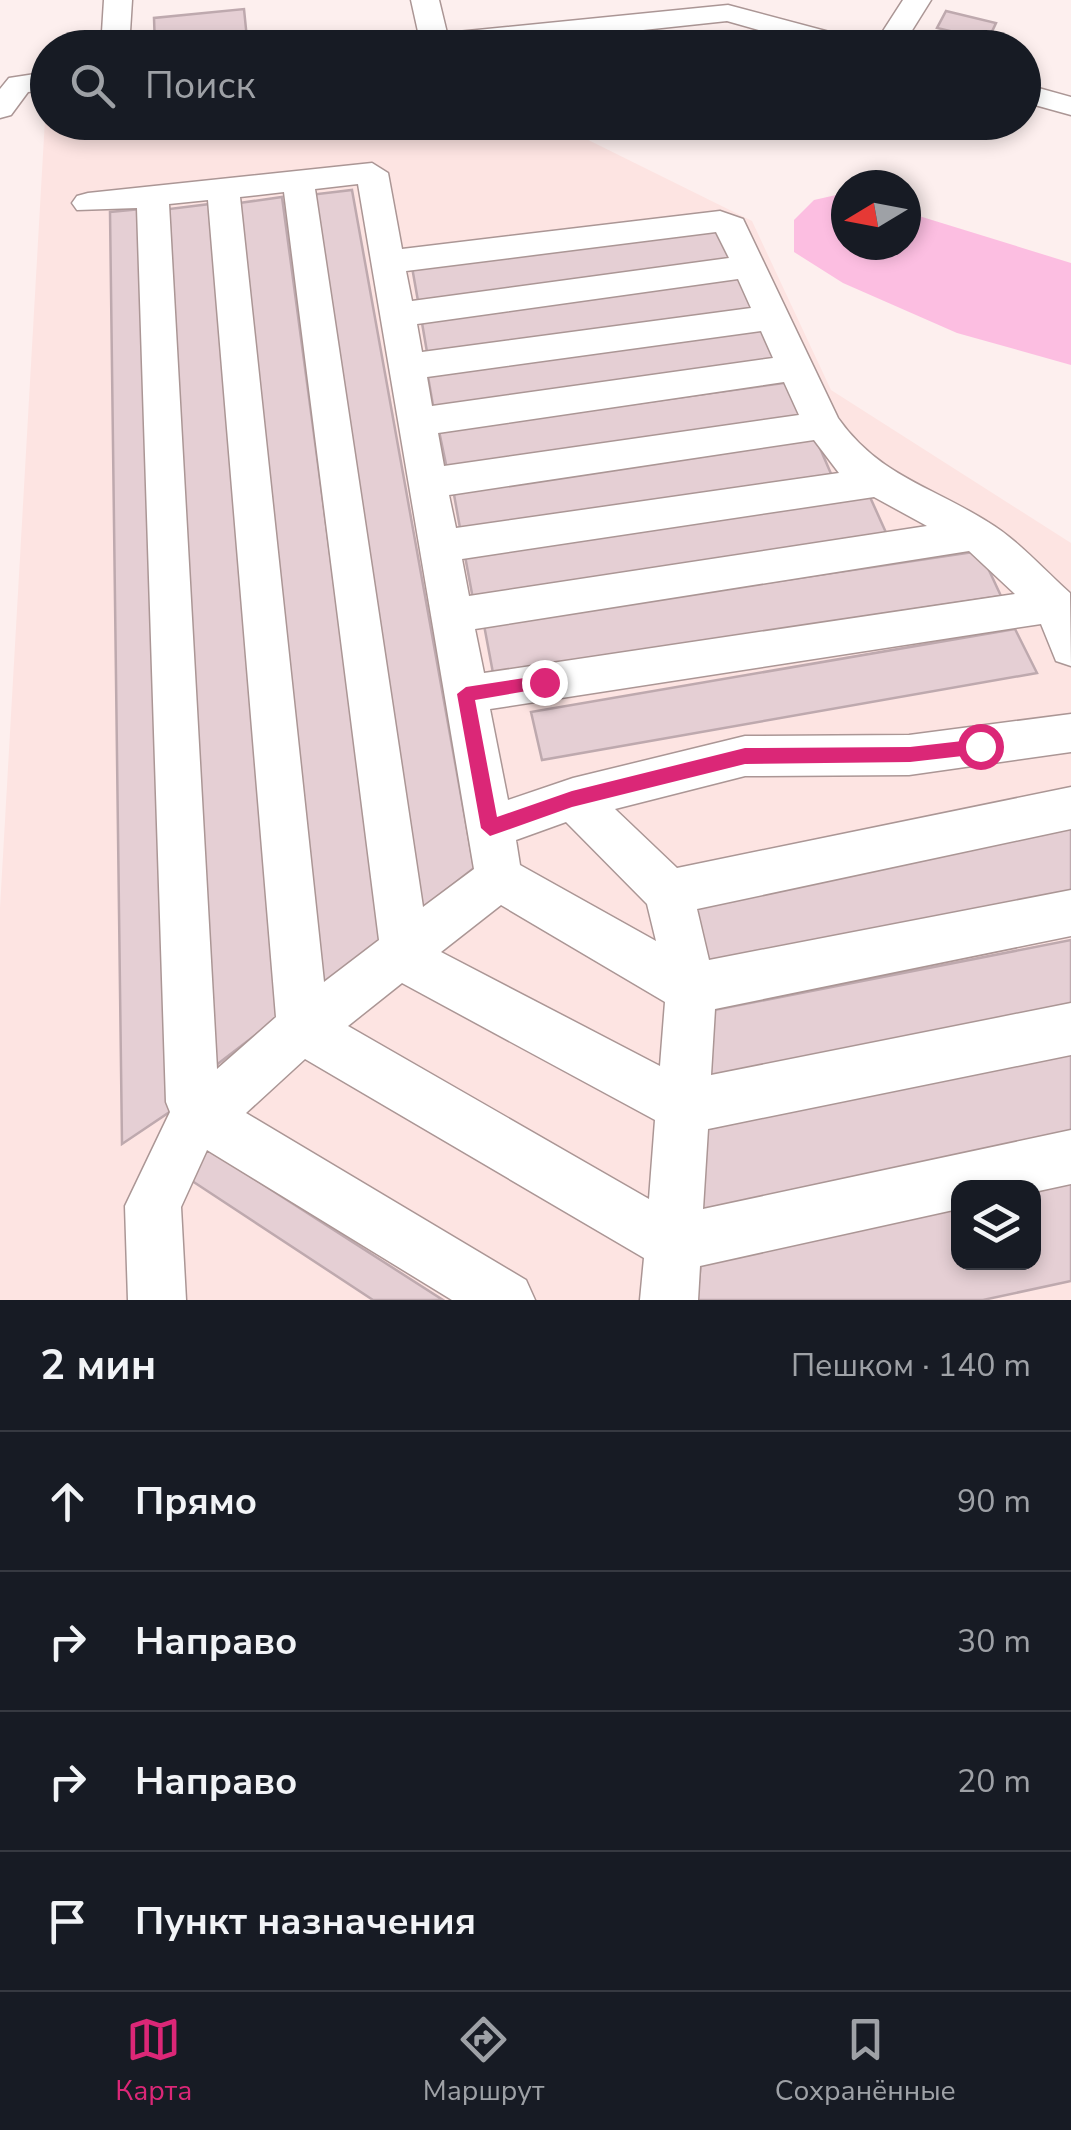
<!DOCTYPE html>
<html lang="ru">
<meta charset="utf-8">
<style>
body{margin:0;font-family:"Nunito Sans",sans-serif;background:#20242c;color:#f1f3f6}
.controls{position:absolute;right:30px;bottom:30px;display:grid;overflow:hidden;border-radius:20px;box-shadow:0 5px 15px #0003}
.controls button{width:90px;height:90px;display:grid;place-items:center;padding:0;border:0;border-bottom:2px solid #363941;background:#171b24;color:#f1f3f6;font:50px sans-serif}
.compass{position:absolute;left:831px;top:170px;width:90px;height:90px;border-radius:50%;background:#171b24;box-shadow:0 5px 15px #0003;rotate:260deg}
.stop{position:absolute;width:30px;height:30px;margin:-22px;border:8px solid #db2777;border-radius:50%;background:#fff}
.stop.end{background:#db2777;border-color:#fff;box-shadow:0 2px 10px #0008}
.list{margin:0;padding:0;list-style:none}
h2{display:flex;justify-content:space-between;align-items:center;height:130px;margin:0;padding:0 40px;font-size:42px}
h2 small{font-size:32px;font-weight:400;color:#9ea1a6}
.list li{display:grid;grid-template-columns:65px 1fr auto;gap:30px;align-items:center;box-sizing:border-box;height:140px;padding:0 40px;border-top:2px solid #363941}
.list b{display:block;font-size:38px;white-space:nowrap}
.list em{font-size:32px;font-style:normal;color:#9ea1a6}
.icon{flex:none;width:55px;height:55px;fill:none;stroke:currentColor;stroke-width:2;stroke-linecap:round;stroke-linejoin:round}
.map{position:relative;flex:none;width:1071px;height:1300px;overflow:hidden}
.search{position:absolute;background:#171b24;box-shadow:0 5px 15px #0003;left:30px;right:30px;top:30px;height:110px;display:flex;align-items:center;gap:25px;box-sizing:border-box;padding:0 35px;border-radius:55px;color:#9ea1a6;font-size:38px}
.sheet{height:690px;background:#171b24}
nav{display:flex;justify-content:space-around;align-items:center;box-sizing:border-box;height:140px;border-top:2px solid #363941;background:#171b24;font-size:28px;color:#9ea1a6}
nav a{display:grid;justify-items:center;gap:5px}
nav .on{color:#db2777}
.map>svg:first-child{display:block}
.built{fill:#fde4e2;fill-rule:evenodd}
.water{fill:#fcbee1}
.building{fill:#e5cfd4;stroke:#bea9ae;stroke-width:2.5}
.lines{fill:none;stroke-linecap:round;stroke-linejoin:round}
.minor-casing{stroke:#ab9695;stroke-width:3}
.minor{fill:#fff;fill-rule:evenodd}
.route{fill:#db2777}
</style>
<div class="map">
<svg width="1071" height="1300" viewBox="0 0 1071 1300">
<rect width="100%" height="100%" fill="#fdefee"/>
<path class="built" d="M45,119L48,122L560,126L752,221L831,390L1071,543V1300H0V908ZM958,1188H1034V1262H958Z"/>
<path class="water" d="M845,193L846,245H906V212L1071,263V365L957,333L843,283L794,252V220L814,200Z"/>
<path class="building" d="M244,9L247,39L155,48L154,18Z
M946,11L996,23L988,40L937,28Z
M352,190L474,868L418,912L309,195Z
M282,197L382,940L319,990L239,203Z
M210,204L279,1017L215,1066L169,209Z
M141,209L171,1111L122,1144L110,212Z
M720,231L733,263L418,301L412,267Z
M743,278L756,310L427,352L421,317Z
M766,328L781,365L434,411L427,371Z
M791,382L806,418L447,469L439,431Z
M816,439L832,476L460,528L453,489Z
M870,497L888,537L473,599L465,556Z
M980,551L1001,596L493,673L484,625Z
M1015,629L1037,673L542,760L531,712Z
M1071,825V898L709,972L688,900Z
M1071,940V1011L708,1086L709,1011Z
M1071,1050V1135L693,1217L703,1130Z
M203,1146L443,1300H373L183,1175Z
M1071,1180V1281L983,1300H697L701,1262L958,1205V1262H1034V1188Z"/>
<g class="lines">
<defs>
<path id="minor" d="M104,0H132L129,48H101Z
M411,0H439L447,33L728,5L867,42L871,48H823L727,21L475,48H373L387,39L419,36Z
M903,0H931L901,48H872Z
M48,72V90L28,92L11,115L0,118V89L9,78Z
M1024,84L1071,97V115L1024,102Z
M372,163L388,173L402,249L720,211L743,219L838,418C879,476 931,486 988,522C1018,540 1044,570 1070,593L1071,666L1056,661L1041,624L490,709L508,800L573,778L745,736L909,735L1071,714V752L909,775L745,776L615,809L677,868L1071,787V829L697,909L709,960L1071,890V936L715,1009L711,1075L1071,1003V1055L708,1129L703,1209L1071,1130V1184L1034,1192V1188H958V1209L700,1266L698,1300H640L644,1258L305,1059L246,1113L526,1280L535,1300H452L207,1150L181,1207L186,1300H128L125,1206L170,1112L166,1102L137,208L77,210L72,203L77,196L88,193ZM358,184L474,869L423,907L315,189ZM284,192L379,940L324,982L240,197ZM208,200L276,1017L217,1069L169,204ZM716,232L729,258L412,301L406,271ZM738,279L751,308L422,352L417,324ZM761,331L773,358L432,406L427,377ZM784,382L799,415L444,466L438,433ZM814,440L839,473L456,528L449,495ZM874,497L927,526L469,596L462,559ZM969,551L1015,594L484,673L475,629ZM566,822L647,904L656,941L520,865L516,840ZM501,905L665,1002L660,1066L441,952ZM402,983L655,1120L649,1199L348,1026Z"/>
</defs>
<use href="#minor" class="minor-casing"/>
<use href="#minor" class="minor"/>
</g>
<path class="route" d="M544,675L553,682L550,687L475,700L497,817L572,791L745,748L910,747L980,739L989,746L980,754L910,762L745,764L572,807L490,836L481,828L457,694L466,687Z"/>
</svg>
<div class="controls">
<button><svg class="icon" aria-label="layers" viewBox="0 0 24 24"><path d="M12 4l9 5-9 5-9-5zM3 14l9 5 9-5"/></svg></button>
</div>
<svg class="compass" viewBox="-18 -18 36 36"><path d="M0-13l5 13h-10z" fill="#e53935"/><path d="M0 13l5-13h-10z" fill="#9ea1a6"/></svg>
<div class="stop" style="left:980px;top:746px"></div>
<div class="stop end" style="left:544px;top:682px"></div>
<div class="search"><svg class="icon" aria-label="search" viewBox="0 0 24 24"><circle cx="10" cy="10" r="6"/><path d="M15 15l6 6"/></svg>Поиск</div>
</div>
<section class="sheet">
<h2>2 мин<small>Пешком · 140 m</small></h2>
<ul class="list">
<li><svg class="icon" aria-label="ahead" viewBox="0 0 24 24"><path d="M12 20V5M6 11l6-6 6 6"/></svg><div><b>Прямо</b></div><em>90 m</em></li>
<li><svg class="icon" aria-label="right" viewBox="0 0 24 24"><path d="M7 20v-9h11M14 6l5 5-5 5"/></svg><div><b>Направо</b></div><em>30 m</em></li>
<li><svg class="icon" aria-label="right" viewBox="0 0 24 24"><path d="M7 20v-9h11M14 6l5 5-5 5"/></svg><div><b>Направо</b></div><em>20 m</em></li>
<li><svg class="icon" aria-label="arrive" viewBox="0 0 24 24"><path d="M6 21V4h12l-3 4 3 4H6"/></svg><div><b>Пункт назначения</b></div></li>
</ul>
</section>
<nav>
<a class="on"><svg class="icon" aria-label="map" viewBox="0 0 24 24"><path d="M3 6l6-2 6 2 6-2v14l-6 2-6-2-6 2zM9 4v14M15 6v14"/></svg>Карта</a>
<a><svg class="icon" aria-label="directions" viewBox="0 0 24 24"><path d="M12 3l9 9-9 9-9-9zM9 14v-3h6M13 9l2 2-2 2"/></svg>Маршрут</a>
<a><svg class="icon" aria-label="saved" viewBox="0 0 24 24"><path d="M7 4h10v16l-5-4-5 4z"/></svg>Сохранённые</a>
</nav>
